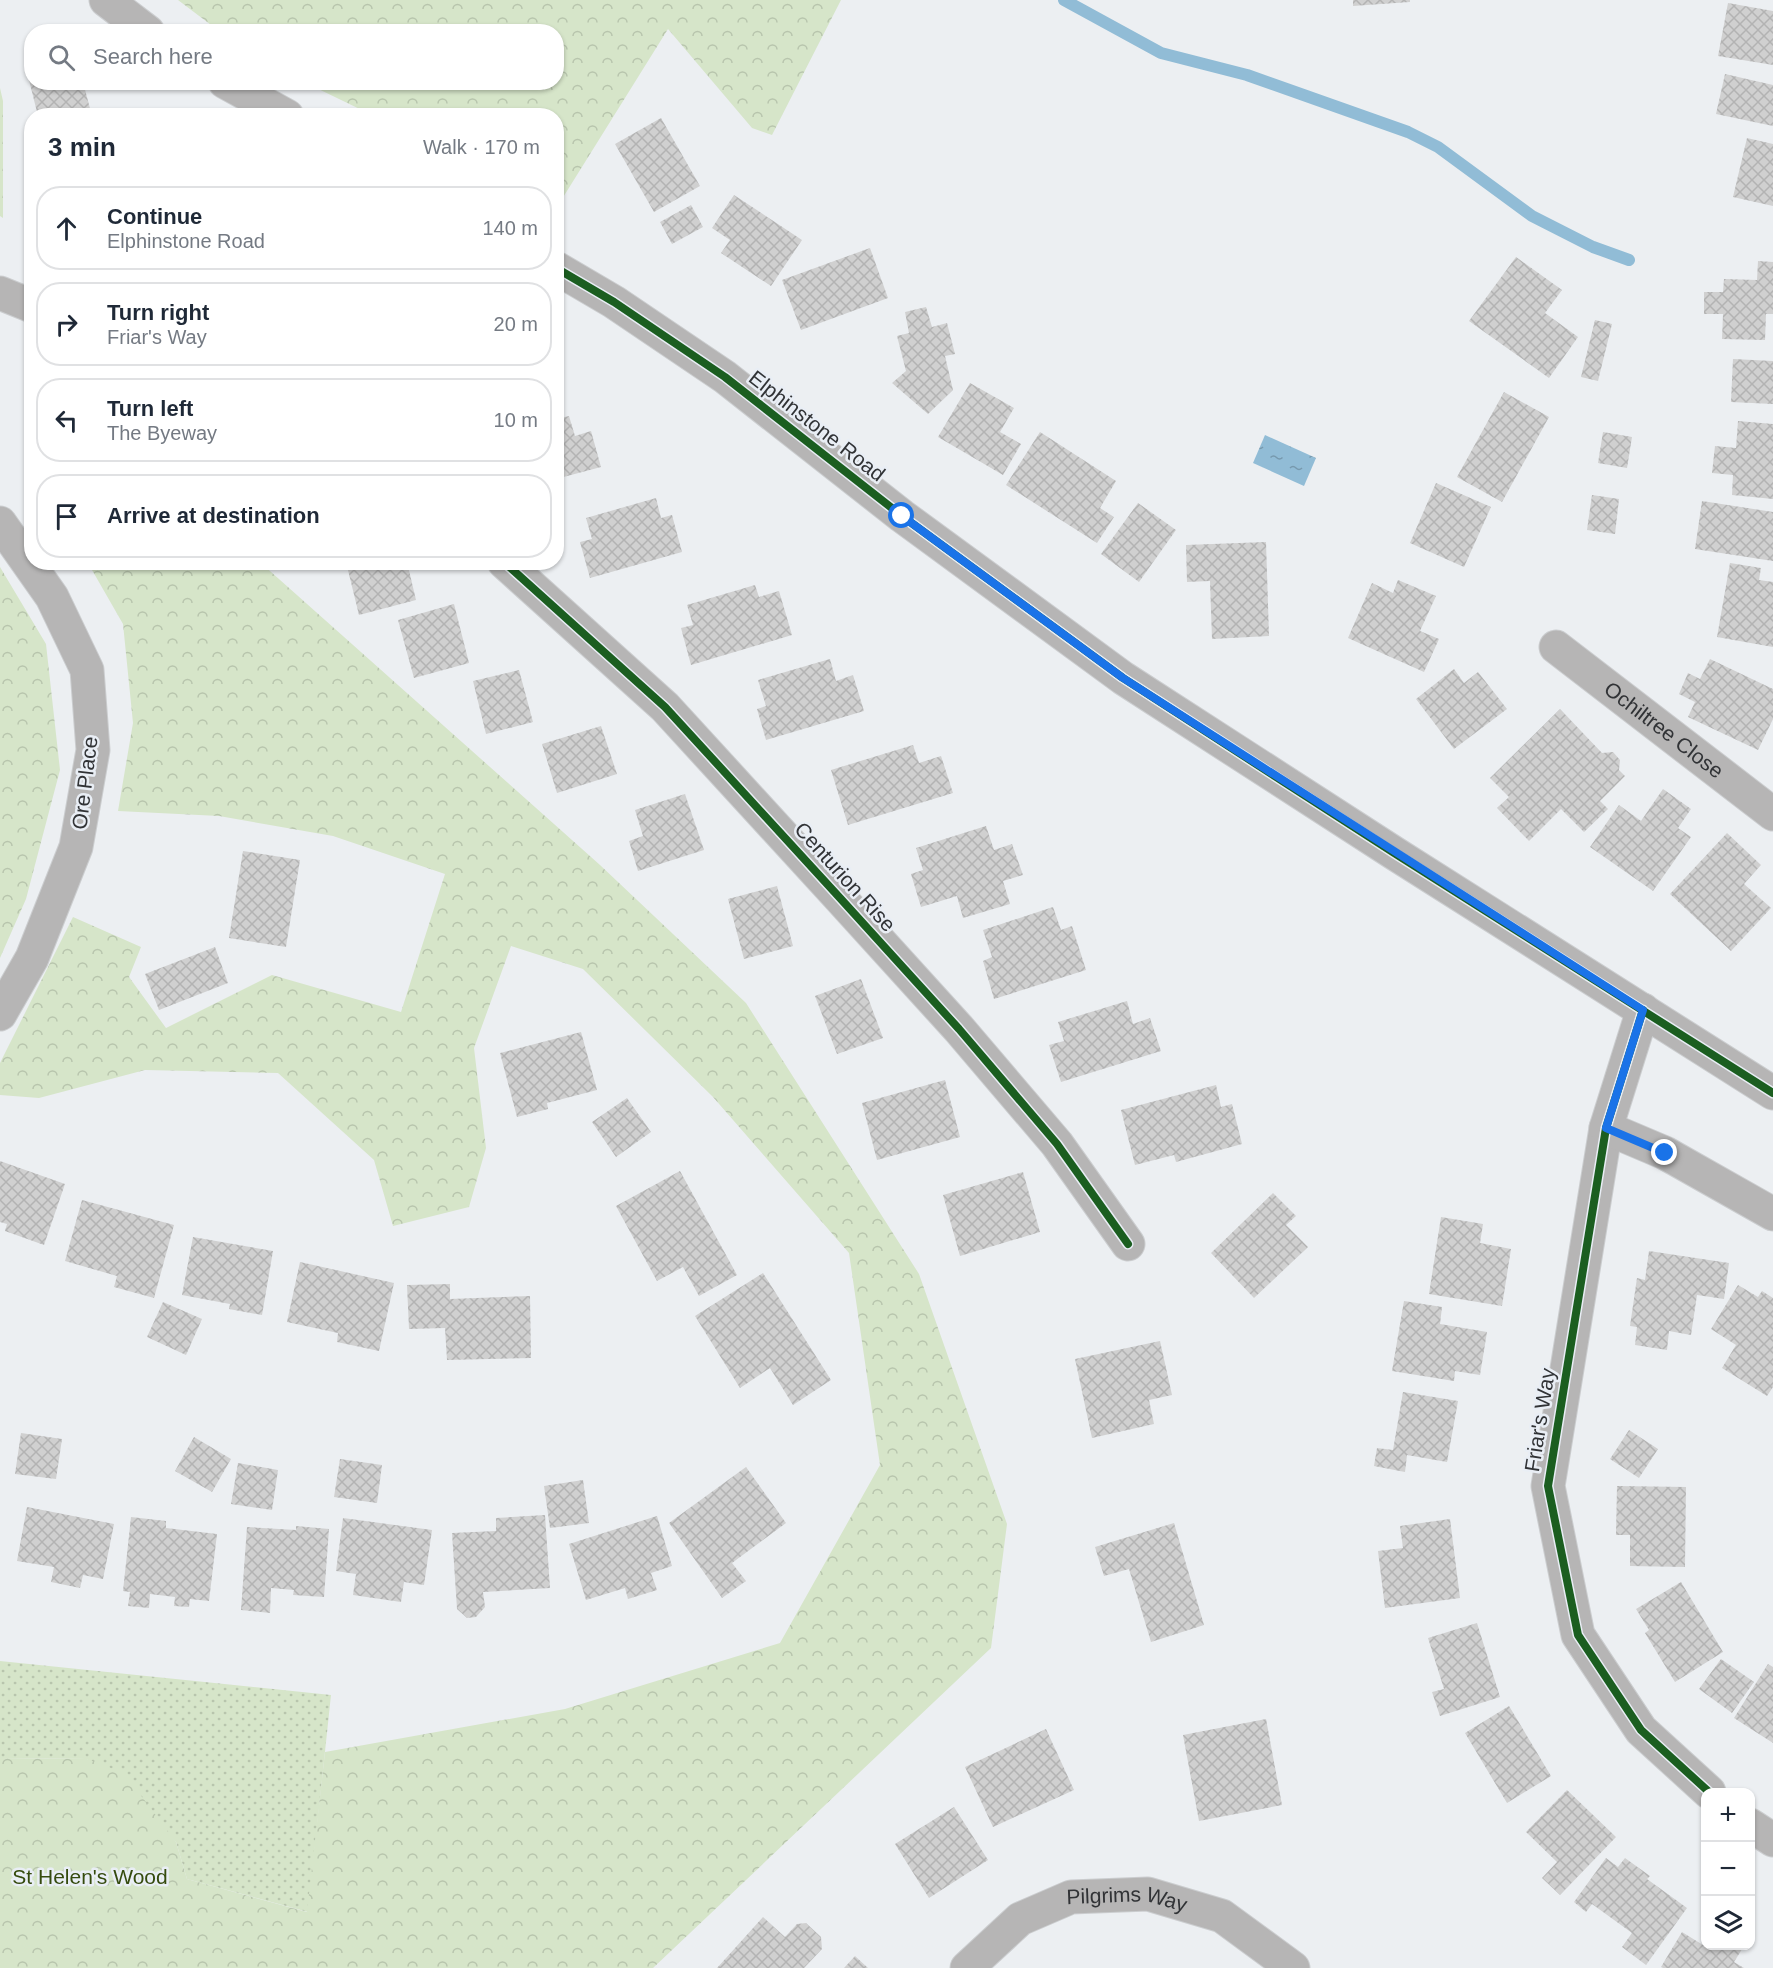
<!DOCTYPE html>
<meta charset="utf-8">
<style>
body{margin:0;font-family:Arial,sans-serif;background:#f2f2f3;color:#1f2937}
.controls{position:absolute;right:18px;bottom:18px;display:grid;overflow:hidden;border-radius:12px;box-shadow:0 2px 4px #0004}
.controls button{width:54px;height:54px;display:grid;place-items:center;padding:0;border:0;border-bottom:2px solid #e0e1e3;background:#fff;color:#1f2937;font:30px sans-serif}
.stop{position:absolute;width:18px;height:18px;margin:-14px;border:4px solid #1a73e8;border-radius:50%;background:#fff}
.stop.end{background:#1a73e8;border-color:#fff;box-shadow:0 2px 6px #0008}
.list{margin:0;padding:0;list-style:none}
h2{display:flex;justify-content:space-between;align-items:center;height:78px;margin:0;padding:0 24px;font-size:26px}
h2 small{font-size:20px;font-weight:400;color:#747a83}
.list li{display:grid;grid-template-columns:39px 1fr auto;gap:18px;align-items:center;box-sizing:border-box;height:84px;margin:0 12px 12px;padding:0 12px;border:2px solid #e0e1e3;border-radius:24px}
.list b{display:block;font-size:22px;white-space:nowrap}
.list p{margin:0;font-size:20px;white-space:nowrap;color:#747a83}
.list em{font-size:20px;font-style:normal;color:#747a83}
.icon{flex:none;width:33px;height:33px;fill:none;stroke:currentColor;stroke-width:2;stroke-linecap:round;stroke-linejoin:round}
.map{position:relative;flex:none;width:1773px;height:1968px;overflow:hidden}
.search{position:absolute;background:#fff;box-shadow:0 2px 4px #0004;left:24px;top:24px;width:540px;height:66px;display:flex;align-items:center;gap:15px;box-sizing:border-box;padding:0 21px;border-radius:24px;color:#747a83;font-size:22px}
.panel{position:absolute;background:#fff;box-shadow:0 2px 4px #0004;left:24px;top:108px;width:540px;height:462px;border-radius:24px}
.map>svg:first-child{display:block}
.grass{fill:url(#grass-dots)}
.forest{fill:url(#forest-crowns)}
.water{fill:url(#water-ripples)}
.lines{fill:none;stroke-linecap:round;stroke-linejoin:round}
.stream{stroke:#91bcd6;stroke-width:12}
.building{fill:url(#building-cross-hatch)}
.minor-casing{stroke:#cbcdcf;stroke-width:35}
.minor{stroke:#b6b5b5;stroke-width:33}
.cycleway-casing{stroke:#e9eef5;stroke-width:11}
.cycleway{stroke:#1b5e20;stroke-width:8}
.route{stroke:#1a73e8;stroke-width:8}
.labels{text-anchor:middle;stroke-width:5;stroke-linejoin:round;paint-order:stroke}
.street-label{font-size:21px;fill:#313336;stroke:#e9eef5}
.park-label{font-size:21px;fill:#354b0e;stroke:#e9eef5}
</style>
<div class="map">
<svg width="1773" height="1968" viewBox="0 0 1773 1968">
<defs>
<pattern id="grass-dots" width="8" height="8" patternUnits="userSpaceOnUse" patternTransform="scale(1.5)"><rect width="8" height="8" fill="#d6e5c9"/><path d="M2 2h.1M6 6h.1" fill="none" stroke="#b8c5ad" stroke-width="1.8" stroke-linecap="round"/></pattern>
<pattern id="forest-crowns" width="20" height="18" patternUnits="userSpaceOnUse" patternTransform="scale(1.5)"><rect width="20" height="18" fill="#d6e5c9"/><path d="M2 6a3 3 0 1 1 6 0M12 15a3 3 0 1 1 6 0" fill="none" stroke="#b8c5ad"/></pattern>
<pattern id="water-ripples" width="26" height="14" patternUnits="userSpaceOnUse" patternTransform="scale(1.5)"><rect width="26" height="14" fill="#91bcd6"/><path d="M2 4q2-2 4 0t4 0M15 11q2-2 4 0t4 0" fill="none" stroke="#7799ae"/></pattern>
<pattern id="building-cross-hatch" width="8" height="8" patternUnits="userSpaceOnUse" patternTransform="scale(1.5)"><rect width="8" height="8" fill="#d0d0d0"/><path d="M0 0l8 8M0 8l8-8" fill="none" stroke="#b3b3b3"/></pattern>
</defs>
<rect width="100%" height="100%" fill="#eceff2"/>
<path class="grass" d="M0,1661L331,1695L308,1912L187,1879L176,1842L87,1759L0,1758Z"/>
<path class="forest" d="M178,0H841L772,135L752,128L668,29L557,207L556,116L372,115L306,83L556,82V32L219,31Z
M0,88L3,101V218L0,216Z
M88,563H261L600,865L746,1003L919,1274L1007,1524L991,1648L653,1968H0V1758L87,1759L124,1773L176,1842L187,1879L307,1912L325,1752L565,1709L780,1643L880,1465L849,1253L713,1097L583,969L511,946L474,1048L486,1148L469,1207L393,1226L374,1160L278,1073L145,1070L39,1098L0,1095V1063L73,917L141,947L129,977L166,1028L272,975L401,1012L445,874L333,836L219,816L118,811L133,723L123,624Z
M0,567L46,644L60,770L26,899L0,958Z"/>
<path class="water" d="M1265,435L1316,458L1304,486L1253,463Z"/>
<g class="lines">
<path class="stream" d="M1064,0L1161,53L1247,75L1408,132L1438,147L1532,216L1593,247L1629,260"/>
</g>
<path class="building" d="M1353,0H1410V2L1353,6Z
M1728,3L1773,11V65L1718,56Z
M1725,74L1773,85V126L1716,114Z
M32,79V82H83L92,116H38L29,80Z
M661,118L700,186L654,212L615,144Z
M1747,138L1773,144V206L1733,197Z
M734,195L802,240L771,286L721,253L730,240L712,228Z
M691,205L703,227L672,244L660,222Z
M870,248L888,298L801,330L782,280Z
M1516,257L1562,290L1545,313L1578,337L1549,378L1469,321Z
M1758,261L1773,262V314H1766L1765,340L1722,339L1723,314H1704V292H1723L1724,279L1757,280Z
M926,307L932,327L947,323L955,354L945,356L953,390L928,414L892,383L906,371L897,336L909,333L905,312Z
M1595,320L1612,324L1598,381L1581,377Z
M1733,359L1773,361V404L1731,402Z
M970,383L1014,408L1000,432L1021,444L1003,475L938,437Z
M1504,392L1549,417L1502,502L1457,477Z
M569,416L575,436L591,431L601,467L556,479V419Z
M1738,421L1773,424V499L1732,495L1733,475L1712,473L1715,446L1736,448Z
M1040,432L1116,481L1100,508L1114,517L1097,543L1006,485Z
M1603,432L1632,437L1627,468L1598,463Z
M1436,483L1491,507L1464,567L1410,543Z
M1592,495L1619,499L1615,534L1587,530Z
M656,498L661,518L672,515L682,552L590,578L580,542L592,539L586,518Z
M1702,501L1773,512V561L1695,549Z
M1138,503L1176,530L1139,582L1101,554Z
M1266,542L1269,636L1212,639L1210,581L1187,582L1186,545Z
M346,562H407L416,600L359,615Z
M1730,563L1761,568L1759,580L1773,582V647L1717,637Z
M1398,580L1436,596L1420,631L1439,639L1424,672L1348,638L1372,583L1393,593Z
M755,585L759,597L779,591L792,635L691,665L681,628L693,625L687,605Z
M454,604L469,663L414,678L398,620Z
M830,659L836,681L853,675L864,711L766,740L757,709L766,706L758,680Z
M1710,659L1773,689V719L1758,750L1688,717L1695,702L1679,694L1688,673L1700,679Z
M1454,669L1464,683L1478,672L1507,709L1454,749L1416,699Z
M519,670L533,722L486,734L473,681Z
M1560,709L1602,753L1613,752L1620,760L1619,770L1625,776L1600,801L1608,809L1584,832L1561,809L1529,841L1497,808L1509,797L1490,778Z
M601,726L617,774L557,793L542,744Z
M913,745L919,763L941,756L953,793L848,825L831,770Z
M1663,789L1691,809L1678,828L1691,837L1653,891L1590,847L1619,805L1641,821Z
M685,794L704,850L638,871L629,841L643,836L635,810Z
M986,826L994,850L1012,844L1023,875L1003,881L1010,904L963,918L957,896L921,907L911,874L923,870L916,848Z
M1727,833L1761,865L1744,884L1771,908L1731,951L1670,894Z
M243,851L300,860L286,947L229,938Z
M777,886L793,946L744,959L728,899Z
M1053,907L1061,930L1072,926L1086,970L994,999L983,961L992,957L983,930Z
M215,947L228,983L159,1010L145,974Z
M861,979L883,1038L837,1054L815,996Z
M1127,1001L1133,1024L1150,1018L1161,1051L1061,1082L1049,1045L1064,1041L1058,1022Z
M581,1032L597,1090L547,1103L548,1109L517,1117L500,1053Z
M945,1080L960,1137L877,1160L862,1103Z
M1216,1085L1221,1107L1232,1104L1242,1144L1176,1162L1174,1155L1135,1165L1121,1110Z
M627,1098L651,1132L616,1157L592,1122Z
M0,1161L65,1184L44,1245L5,1231L7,1224L0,1222Z
M680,1171L737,1275L699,1296L683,1267L657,1281L616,1206Z
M1023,1172L1040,1232L960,1256L943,1195Z
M1273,1193L1296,1216L1286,1225L1308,1247L1254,1298L1211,1253Z
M82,1200L174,1225L154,1298L114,1287L117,1276L65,1261Z
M1441,1217L1483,1224L1480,1243L1511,1249L1502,1306L1429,1294Z
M193,1237L273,1251L262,1315L229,1309L230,1304L182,1295Z
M1649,1251L1729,1263L1724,1299L1697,1295L1691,1335L1669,1331L1667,1350L1635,1345L1637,1327L1630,1326L1637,1278L1645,1280Z
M300,1262L394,1283L379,1351L337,1342L338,1333L287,1322Z
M763,1273L831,1380L793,1405L770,1368L740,1388L695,1316Z
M450,1284V1299L530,1296L531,1358L447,1360L445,1328L409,1329L407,1285Z
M1738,1285L1758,1297L1762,1291L1773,1298V1387L1767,1396L1722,1368L1736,1345L1711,1329Z
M1404,1301L1442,1307L1440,1324L1487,1332L1480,1375L1455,1371L1454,1381L1392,1371Z
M163,1302L202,1319L186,1355L147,1337Z
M1160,1341L1172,1395L1149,1400L1154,1424L1092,1438L1075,1359Z
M1403,1392L1458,1401L1447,1462L1407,1455L1405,1472L1374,1466L1377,1448L1393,1450Z
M1629,1430L1658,1449L1639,1478L1610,1459Z
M21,1433L62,1439L56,1479L15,1474Z
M194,1437L231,1459L212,1492L175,1471Z
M340,1459L382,1465L377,1503L334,1497Z
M238,1463L278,1470L272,1510L231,1504Z
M746,1467L786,1523L732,1563L746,1581L722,1598L669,1523Z
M583,1480L589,1523L550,1528L544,1486Z
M1617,1486L1686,1487L1685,1567L1630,1566V1535H1616Z
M27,1507L114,1524L103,1579L83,1575L80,1588L51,1582L54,1567L17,1561Z
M545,1515L550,1588L483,1592L485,1607L476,1617L467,1618L457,1609L452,1533L496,1531V1518Z
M657,1516L672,1566L651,1573L657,1590L628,1599L625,1588L586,1600L569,1544Z
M131,1517L166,1521V1528L217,1534L209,1601L190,1599L189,1607L174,1606L175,1597L150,1594L149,1608L128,1606L130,1592L123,1591Z
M343,1518L432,1530L424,1585L404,1582L401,1602L353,1595L356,1574L336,1571Z
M1450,1519L1460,1598L1385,1608L1378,1551L1403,1548L1400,1526Z
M1174,1523L1204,1625L1151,1642L1129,1569L1104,1576L1095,1547Z
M296,1526L329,1529L324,1597L293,1595L294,1590L271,1588L270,1613L241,1610L247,1527L296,1530Z
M1681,1582L1723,1652L1675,1682L1645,1633L1649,1630L1636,1609Z
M1477,1623L1500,1697L1440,1716L1432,1692L1444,1689L1428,1638Z
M1721,1659L1754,1682L1732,1713L1699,1689Z
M1768,1664L1773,1667V1743L1734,1718Z
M1509,1706L1551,1776L1507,1803L1465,1733Z
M1266,1719L1282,1805L1199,1821L1183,1735Z
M1046,1729L1074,1790L993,1827L965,1767Z
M1567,1790L1616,1837L1560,1895L1542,1878L1557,1862L1526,1832Z
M954,1807L988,1860L929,1898L895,1844Z
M1606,1858L1618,1867L1625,1858L1650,1876L1647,1879L1687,1908L1646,1965L1622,1947L1632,1933L1592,1904L1586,1912L1574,1902Z
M763,1917L785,1937L797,1924L806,1923L821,1937L822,1949L804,1968H717Z
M1682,1932L1703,1945L1706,1940V1946H1744L1734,1962L1744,1968H1663L1661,1967Z
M855,1956L868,1968H844Z"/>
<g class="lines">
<defs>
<g id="minor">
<path d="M106,0L148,32"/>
<path d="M225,82L287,116"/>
<path d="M556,268L614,302L725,377L902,516L1123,678L1394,853L1773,1093"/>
<path d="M0,293L32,306"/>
<path d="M0,523L52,597L87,670L93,750L76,847L32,958L0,1014"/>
<path d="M504,562L665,707L840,898L959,1029L1057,1144L1128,1244"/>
<path id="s1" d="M1556,647L1773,814"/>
<path d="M1643,1010L1606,1128L1548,1486L1578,1635L1641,1730L1709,1792"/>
<path d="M1606,1128L1665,1153L1773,1214"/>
<path d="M1750,1825L1773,1840"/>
<path id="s2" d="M967,1968L1020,1919L1071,1897L1148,1894L1222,1916L1293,1968"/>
</g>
</defs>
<use href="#minor" class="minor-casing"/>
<use href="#minor" class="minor"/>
<defs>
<path id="cycleway" d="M556,268L614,302L725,377L902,516L1123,678L1394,853L1773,1093
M504,562L665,707L840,898L959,1029L1057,1144L1128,1244
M1643,1010L1606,1128L1548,1486L1578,1635L1641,1730L1709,1792"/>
</defs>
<use href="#cycleway" class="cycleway-casing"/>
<use href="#cycleway" class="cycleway"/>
</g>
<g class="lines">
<path class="route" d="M902,516L1123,678L1643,1010L1606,1128L1665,1153"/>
</g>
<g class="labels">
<g class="street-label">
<text transform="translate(817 426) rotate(38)" y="7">Elphinstone Road</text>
<text dy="7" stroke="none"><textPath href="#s1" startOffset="136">Ochiltree Close</textPath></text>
<text transform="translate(85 783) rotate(-83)" y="7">Ore Place</text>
<text transform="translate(845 877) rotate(48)" y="7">Centurion Rise</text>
<text transform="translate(1540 1420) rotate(-81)" y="7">Friar's Way</text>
<text dy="7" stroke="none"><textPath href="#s2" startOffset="184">Pilgrims Way</textPath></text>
</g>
<g class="park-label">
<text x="90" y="1884">St Helen's Wood</text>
</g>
</g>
</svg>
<div class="controls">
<button>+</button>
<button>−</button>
<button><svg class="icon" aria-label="layers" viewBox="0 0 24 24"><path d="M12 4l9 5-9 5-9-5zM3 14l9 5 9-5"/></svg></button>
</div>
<div class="stop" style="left:902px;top:516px"></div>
<div class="stop end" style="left:1665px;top:1153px"></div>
<div class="search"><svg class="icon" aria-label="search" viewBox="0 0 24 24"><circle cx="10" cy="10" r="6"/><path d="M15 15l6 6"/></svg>Search here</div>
<section class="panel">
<h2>3 min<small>Walk · 170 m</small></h2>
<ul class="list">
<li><svg class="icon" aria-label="ahead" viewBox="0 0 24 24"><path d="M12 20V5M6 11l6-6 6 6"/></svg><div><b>Continue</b><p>Elphinstone Road</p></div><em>140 m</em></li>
<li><svg class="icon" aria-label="right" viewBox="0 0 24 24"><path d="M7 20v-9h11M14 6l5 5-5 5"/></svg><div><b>Turn right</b><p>Friar's Way</p></div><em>20 m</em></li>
<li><svg class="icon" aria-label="left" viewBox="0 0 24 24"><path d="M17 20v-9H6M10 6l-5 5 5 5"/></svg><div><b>Turn left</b><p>The Byeway</p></div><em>10 m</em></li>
<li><svg class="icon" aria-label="arrive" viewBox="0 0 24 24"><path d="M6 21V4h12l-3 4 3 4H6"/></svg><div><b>Arrive at destination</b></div></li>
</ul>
</section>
</div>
